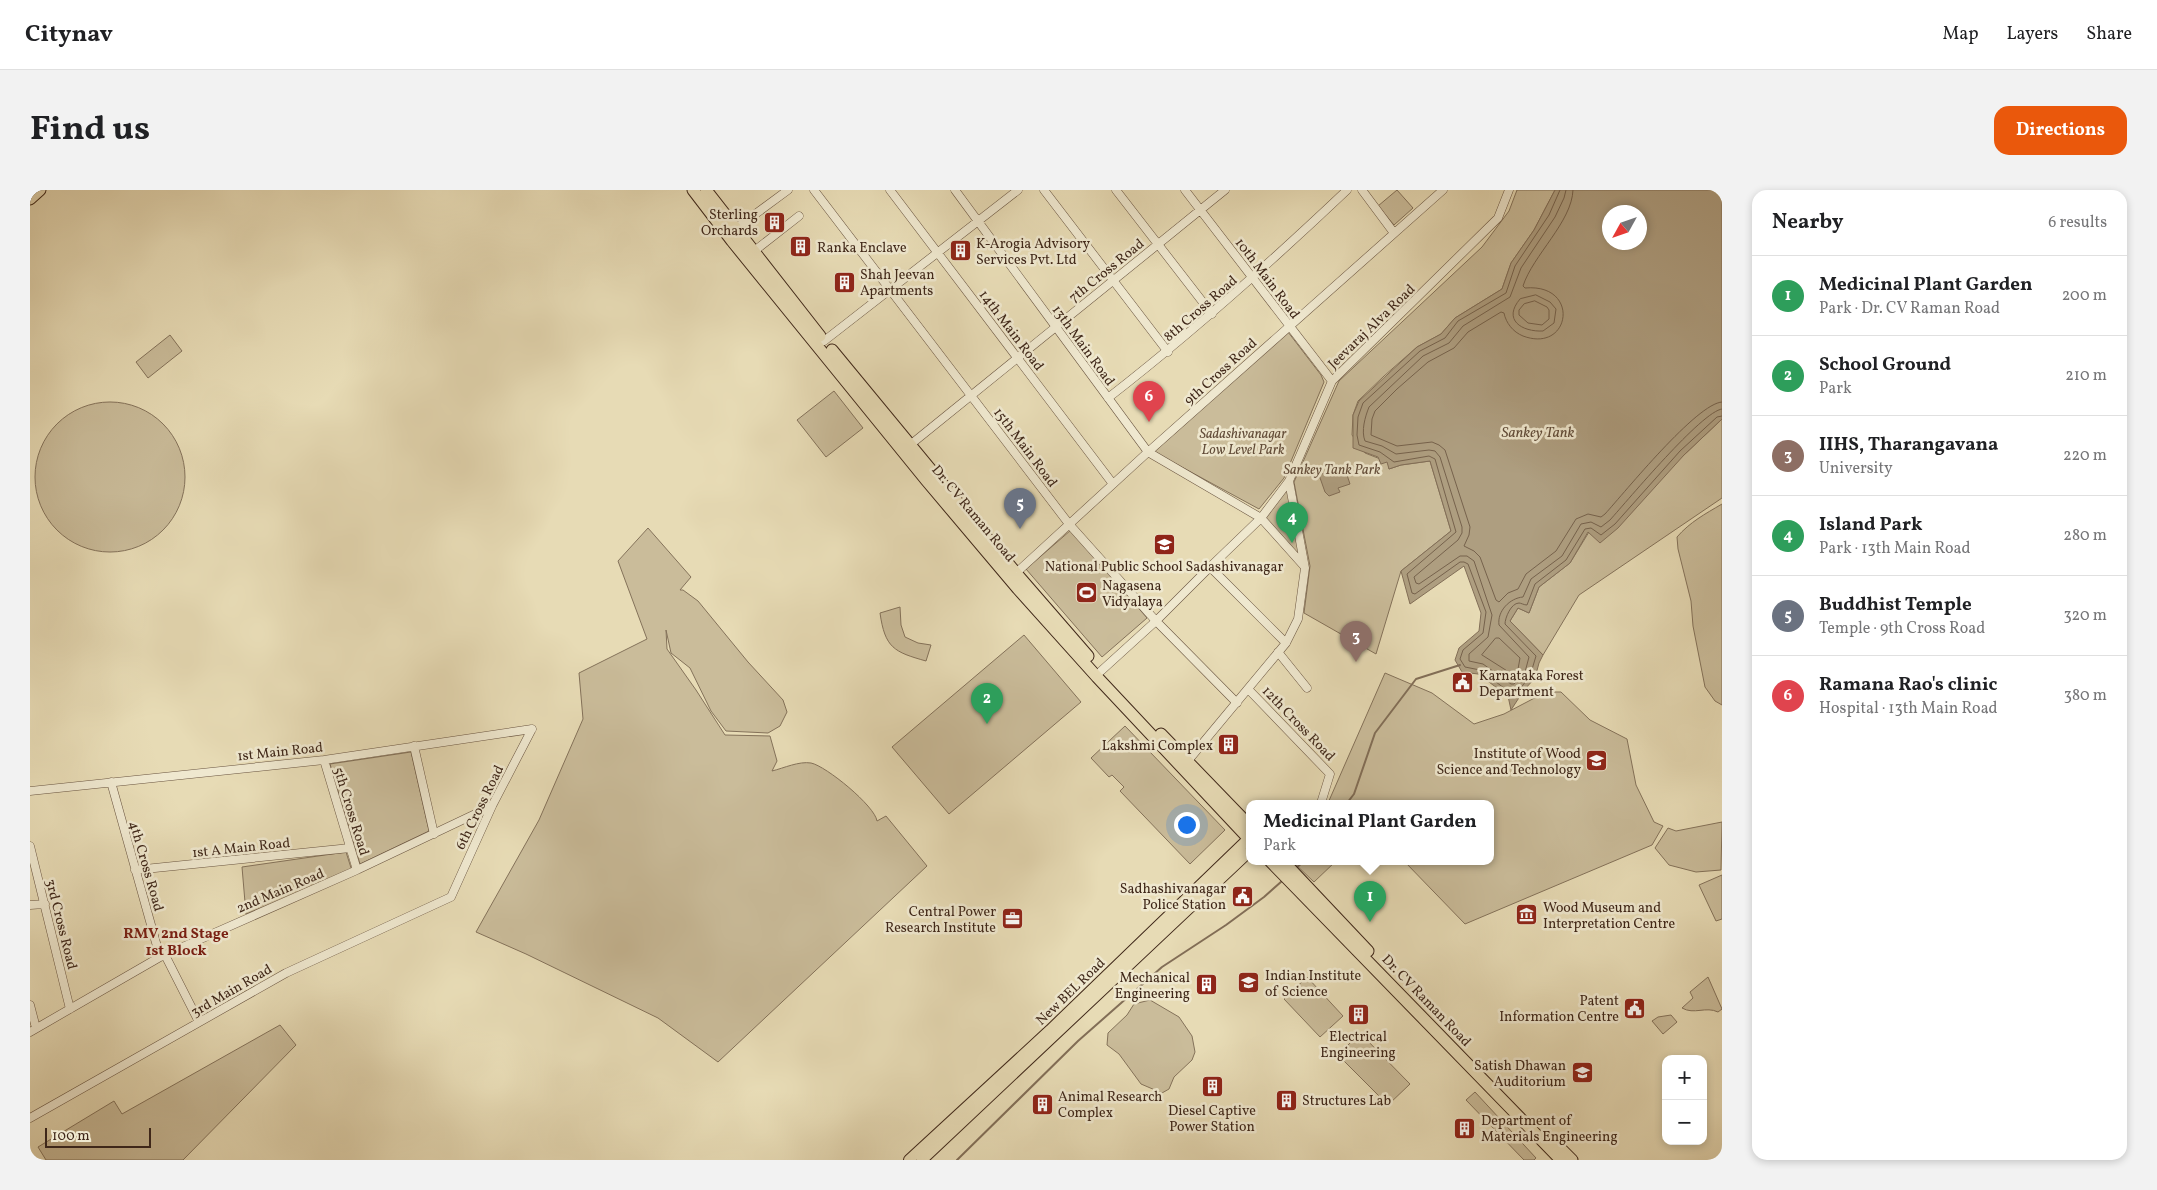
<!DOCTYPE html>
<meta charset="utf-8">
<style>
body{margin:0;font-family:Vollkorn,serif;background:#f2f2f2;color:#202124}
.controls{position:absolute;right:15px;bottom:15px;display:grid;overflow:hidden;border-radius:10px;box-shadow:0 2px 8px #0003}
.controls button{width:45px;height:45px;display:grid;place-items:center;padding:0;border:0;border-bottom:1px solid #e0e0e0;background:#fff;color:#202124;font:25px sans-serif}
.compass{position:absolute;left:1572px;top:15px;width:45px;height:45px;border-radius:50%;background:#fff;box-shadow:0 2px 8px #0003;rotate:230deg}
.scale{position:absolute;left:15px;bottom:12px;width:106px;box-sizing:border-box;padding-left:5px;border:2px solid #3f2719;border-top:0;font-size:14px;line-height:18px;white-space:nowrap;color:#3f2719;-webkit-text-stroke:4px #efe8cf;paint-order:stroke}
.you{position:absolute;left:1156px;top:634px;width:18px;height:18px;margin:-12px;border:4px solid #fff;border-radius:50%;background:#1a73e8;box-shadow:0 0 0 8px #1a73e833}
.badge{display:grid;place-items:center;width:32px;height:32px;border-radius:50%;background:#ea580c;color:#fff;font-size:16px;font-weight:700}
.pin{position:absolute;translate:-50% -41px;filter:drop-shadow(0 1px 2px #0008)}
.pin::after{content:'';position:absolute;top:26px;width:18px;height:15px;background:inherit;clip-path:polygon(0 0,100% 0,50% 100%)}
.popup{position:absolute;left:1216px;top:610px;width:248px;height:65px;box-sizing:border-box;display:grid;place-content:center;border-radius:10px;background:#fff;filter:drop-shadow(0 1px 4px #0005);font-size:16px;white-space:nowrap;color:#757577}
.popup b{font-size:19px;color:#202124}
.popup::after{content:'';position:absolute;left:50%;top:100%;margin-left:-10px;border:10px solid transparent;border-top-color:#fff}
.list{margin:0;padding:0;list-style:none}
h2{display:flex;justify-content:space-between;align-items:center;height:65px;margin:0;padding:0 20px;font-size:21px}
h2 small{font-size:16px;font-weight:400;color:#757577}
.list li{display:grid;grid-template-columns:32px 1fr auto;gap:15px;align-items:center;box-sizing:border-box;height:80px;padding:0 20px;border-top:1px solid #e0e0e0}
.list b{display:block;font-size:19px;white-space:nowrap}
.list p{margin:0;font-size:16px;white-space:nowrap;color:#757577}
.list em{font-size:16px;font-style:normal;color:#757577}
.map{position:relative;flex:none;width:1692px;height:970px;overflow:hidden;border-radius:15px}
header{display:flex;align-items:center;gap:30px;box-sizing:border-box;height:70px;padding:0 25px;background:#fff;border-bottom:1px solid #e0e0e0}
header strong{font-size:24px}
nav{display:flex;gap:28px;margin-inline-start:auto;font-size:18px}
.intro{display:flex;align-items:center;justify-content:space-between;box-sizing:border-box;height:120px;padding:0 30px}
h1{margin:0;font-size:35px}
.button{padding:12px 22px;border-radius:15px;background:#ea580c;color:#fff;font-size:18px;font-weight:700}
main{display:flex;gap:30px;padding:0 30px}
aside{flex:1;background:#fff;border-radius:15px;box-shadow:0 2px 8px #0003}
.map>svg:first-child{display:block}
.green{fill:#cabc9a;stroke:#84725a}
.water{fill:#ae9e80;stroke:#826e57;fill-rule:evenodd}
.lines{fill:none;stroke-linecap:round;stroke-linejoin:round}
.shore{stroke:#76624c;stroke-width:1}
.stream{stroke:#826e57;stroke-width:2}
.minor-casing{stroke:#695440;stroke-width:9}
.major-casing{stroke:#3f2719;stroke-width:12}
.highway-casing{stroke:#3f2719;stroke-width:13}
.minor{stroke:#efe8cf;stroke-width:8}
.major{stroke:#e7dbb5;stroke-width:10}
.highway{stroke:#e7dbb5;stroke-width:11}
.labels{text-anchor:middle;stroke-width:5;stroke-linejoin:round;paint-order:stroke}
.poi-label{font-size:14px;fill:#3f2719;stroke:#efe8cf;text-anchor:start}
.street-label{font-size:14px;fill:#3f2719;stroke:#efe8cf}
.park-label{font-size:14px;font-style:italic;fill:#624c39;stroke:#efe8cf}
.water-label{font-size:15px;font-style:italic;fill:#604b38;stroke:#efe8cf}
.neighbourhood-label{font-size:15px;font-weight:bold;fill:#7a1f14;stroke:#efe8cf}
</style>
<header>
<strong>Citynav</strong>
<nav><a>Map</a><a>Layers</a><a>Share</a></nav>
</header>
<div class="intro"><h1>Find us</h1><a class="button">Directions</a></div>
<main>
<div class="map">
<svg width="1692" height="970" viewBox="0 0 1692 970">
<rect width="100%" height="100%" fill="#e7dbb5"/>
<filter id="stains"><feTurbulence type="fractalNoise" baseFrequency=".004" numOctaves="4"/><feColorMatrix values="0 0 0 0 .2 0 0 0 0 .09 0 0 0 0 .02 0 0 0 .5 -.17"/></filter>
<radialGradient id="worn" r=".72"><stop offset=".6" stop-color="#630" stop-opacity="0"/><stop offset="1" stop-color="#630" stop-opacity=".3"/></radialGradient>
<path class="green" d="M1367,0L1383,18L1364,35L1348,16Z
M1487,0H1525L1504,40L1481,73L1472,99L1425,128L1411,144L1387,157L1354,186L1328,211L1323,225L1322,245L1335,263L1358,272L1359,279L1371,275L1400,271L1421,341L1371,381L1346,464L1274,423L1280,376L1264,292L1309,191L1452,57L1479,21Z
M1258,142L1291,185L1294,192L1254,288L1229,319L1124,262Z
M140,145L152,161L118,188L106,172Z
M804,201L833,238L796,267L767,230Z
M5 287a75 75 0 1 1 150 0a75 75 0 1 1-150 0Z
M1692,229V308L1549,405L1513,465L1480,431L1488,418L1499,423L1509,397L1540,373L1559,342L1654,265Z
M1259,291L1275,378L1231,328Z
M1692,314V515L1685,511L1675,497L1663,436L1661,411L1648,359L1647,347C1660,332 1675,324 1692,314Z
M618,338L661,387L650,400H653L668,411L718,472L753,510L757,522L750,536L738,543L696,541L681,521L660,478L641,463L636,440L637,459L666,500L695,545L740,546L747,571L742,581C754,578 769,571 781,573C796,576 845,616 847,631L856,626L897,676L688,872L628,828L496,764L446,742L509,630L553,529L549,483L617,449L588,371Z
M1041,340L1117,428L1072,467L996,379Z
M870,417L871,435L875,447L888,453L901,455L896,471C864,462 855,458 850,423Z
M994,445L1051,512L919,624L862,557Z
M1355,483L1402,503L1444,534L1474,524L1516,502H1531L1560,530L1597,549L1606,595L1624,632L1633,636L1622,655L1435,734L1374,671H1460V613H1298Z
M1095,536L1195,640L1160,674L1090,601L1094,597L1082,585L1079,587L1061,568Z
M381,562L399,641L330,674L300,574Z
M1692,632L1691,680L1666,682L1639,675L1625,658L1638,638L1646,641Z
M316,662L322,681L216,724L212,677Z
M1262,671H1306L1284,692Z
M1692,685V729L1686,731L1669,695Z
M1277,787L1313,826L1290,847L1254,809Z
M1678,787L1692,819L1688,822C1676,816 1664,825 1652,818L1663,808L1660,802Z
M1120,810L1149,827L1162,846L1165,862L1162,870L1144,887L1139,899L1132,903L1111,894L1089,864L1077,855L1078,843L1097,825L1104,814Z
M1641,825L1647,832L1633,844L1622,831L1628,827Z
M250,835L266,855L153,970H16L8,957L84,911L92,924Z
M1330,843L1380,894L1358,915L1308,865Z
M1445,902L1506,968L1504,970H1494L1436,910Z"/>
<path class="water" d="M1525,0H1692V229L1654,265L1588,338L1570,353L1558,342L1540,373L1509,397L1499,423L1488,418L1480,431L1513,465L1509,473L1505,488L1494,500L1481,520L1478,506L1448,484L1432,482L1425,470L1429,458L1449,441L1451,423L1434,376L1380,414L1371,381L1421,341L1400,271L1371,275L1359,279L1357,272L1351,274L1348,267L1323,258V225L1329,211L1387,157L1411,144L1425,128L1472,99L1481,73L1504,40ZM1580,22H1610V52H1580Z
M1314,276L1320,294L1308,298L1310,302L1299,306L1295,302L1289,285Z"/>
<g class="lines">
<path class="shore" d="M1530,0L1519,25L1485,76L1476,103L1428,131L1415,148L1390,161L1333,213L1328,227L1327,245L1329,255L1350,262L1364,272L1399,266L1405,269L1426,342L1377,384L1382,403L1385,404L1430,372H1434L1438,374L1456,422L1453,443L1433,460L1430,469L1435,477L1450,480L1482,504H1486L1500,486L1506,466L1475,434C1475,428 1481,413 1489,413C1491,413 1494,415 1497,415L1505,394L1536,370L1555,339L1561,338L1571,345L1585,334L1650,261L1687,227L1692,226
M1536,0L1534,8L1525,27L1491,78L1480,107L1433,136L1419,153L1393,166L1339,217C1335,227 1331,241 1335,251L1352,256L1366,264L1399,260L1405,261L1410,267L1432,337V343L1428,350L1384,387L1386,393L1389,394L1430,366H1437L1444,371L1462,425L1458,447L1439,464V471L1453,474L1481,494H1484L1495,482L1499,467L1469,435C1467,421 1480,408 1493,407L1501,389L1532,366L1551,334L1561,332L1571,337L1580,330C1598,310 1672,221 1692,219
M1543,0C1542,32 1503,65 1493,96L1495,98C1551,93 1541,164 1493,146C1483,142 1476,133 1474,123L1471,122L1438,142L1424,158L1398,172L1367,199L1345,221L1342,229L1341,245L1367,256L1402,252L1409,255L1415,260L1440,337L1439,345L1434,356L1444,361L1450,367L1466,410L1469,412L1478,403L1488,399L1496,384L1526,361L1546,329L1558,324L1571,327L1575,324C1595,302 1667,213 1692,212
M1506,105L1520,112L1526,119L1524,133L1513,141C1492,142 1472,130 1490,109Z
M1505,111L1517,117L1519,120V129L1512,135L1498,133L1489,125V120L1494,114Z
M1466,448H1469L1490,468L1488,479L1482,484L1452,465Z"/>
<path class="stream" d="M1317,613L1324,604L1345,543L1386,489L1430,475
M1265,679L1274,671
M927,970L1048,851L1132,777L1196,735L1234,707L1252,691"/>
<defs>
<path id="minor" d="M784,0L1039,334L1126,431L1207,513
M860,0L1083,294
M925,0L1118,262L1231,328L1274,376
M1014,0L1138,162
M1086,0L1182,124
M1155,0L1302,191
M1332,0L1364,43
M705,39L758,0
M723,62L769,26
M794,151L988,0
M1078,208C1163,142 1240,73 1317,0
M880,255L1195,0
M986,383L1118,262L1413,0
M1256,453L1180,377L1231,328L1259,291
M1248,462L1277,498
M1071,481L1126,431L1180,377
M1219,500L1300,584L1291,613
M384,556L404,644
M294,570L327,680
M1157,572L1256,453L1268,429L1275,378L1259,291L1302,191L1468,28L1479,0
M81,592L130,767
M0,601L294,570L502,539
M0,656L40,819
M105,680L320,658
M0,715L15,714
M135,765L169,832
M0,815L6,838
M0,842L130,767L327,680L462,616
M0,928L256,783L421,707L462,616L502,539"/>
<path id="major" d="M879,970L1020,840L1220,647
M892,970L1220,661"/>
<path id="highway" d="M663,0L702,51L896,290L988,399L1067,487L1220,650
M676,0L790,146
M0,9L10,0
M802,160L986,383L1058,466
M1131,544L1220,636
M1240,671L1531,970
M1253,671L1338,761
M1527,955L1542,970"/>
</defs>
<use href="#minor" class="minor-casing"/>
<use href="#major" class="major-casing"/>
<use href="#highway" class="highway-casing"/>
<use href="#minor" class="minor"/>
<use href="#major" class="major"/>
<use href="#highway" class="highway"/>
</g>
<defs>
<symbol id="building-square" viewBox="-11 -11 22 22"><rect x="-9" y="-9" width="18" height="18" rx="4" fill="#8f2418" stroke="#efe8cf"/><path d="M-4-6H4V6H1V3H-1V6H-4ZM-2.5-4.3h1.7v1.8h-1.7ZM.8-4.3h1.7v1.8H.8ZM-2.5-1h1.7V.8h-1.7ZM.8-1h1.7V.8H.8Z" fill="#fff"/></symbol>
<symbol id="school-square" viewBox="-11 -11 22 22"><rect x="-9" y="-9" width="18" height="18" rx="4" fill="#8f2418" stroke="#efe8cf"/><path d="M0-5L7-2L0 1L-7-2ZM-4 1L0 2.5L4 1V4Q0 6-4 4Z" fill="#fff"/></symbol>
<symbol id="stadium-square" viewBox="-11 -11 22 22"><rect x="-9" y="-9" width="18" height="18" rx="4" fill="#8f2418" stroke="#efe8cf"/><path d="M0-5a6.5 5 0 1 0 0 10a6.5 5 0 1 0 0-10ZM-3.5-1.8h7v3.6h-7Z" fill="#fff"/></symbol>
<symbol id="civic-square" viewBox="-11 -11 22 22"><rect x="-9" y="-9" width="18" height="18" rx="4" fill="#8f2418" stroke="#efe8cf"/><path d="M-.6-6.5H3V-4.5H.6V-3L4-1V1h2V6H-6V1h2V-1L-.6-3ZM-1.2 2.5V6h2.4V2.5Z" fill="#fff"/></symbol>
<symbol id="university-square" viewBox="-11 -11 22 22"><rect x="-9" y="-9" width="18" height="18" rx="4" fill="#8f2418" stroke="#efe8cf"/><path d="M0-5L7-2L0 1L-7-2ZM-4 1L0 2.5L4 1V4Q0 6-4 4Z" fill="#fff"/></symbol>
<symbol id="museum-square" viewBox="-11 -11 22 22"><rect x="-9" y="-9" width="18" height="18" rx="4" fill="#8f2418" stroke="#efe8cf"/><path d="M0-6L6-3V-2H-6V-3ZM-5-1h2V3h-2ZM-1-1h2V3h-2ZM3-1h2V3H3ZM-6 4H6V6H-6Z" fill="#fff"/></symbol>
<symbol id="office-square" viewBox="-11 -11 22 22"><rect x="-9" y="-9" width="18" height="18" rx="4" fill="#8f2418" stroke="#efe8cf"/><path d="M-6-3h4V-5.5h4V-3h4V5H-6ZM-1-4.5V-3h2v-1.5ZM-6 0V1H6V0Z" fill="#fff"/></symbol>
</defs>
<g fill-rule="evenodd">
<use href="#building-square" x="732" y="20" width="25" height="25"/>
<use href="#building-square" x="758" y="44" width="25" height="25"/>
<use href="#building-square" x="918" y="48" width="25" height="25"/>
<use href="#building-square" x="802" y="80" width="25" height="25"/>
<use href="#school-square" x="1122" y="342" width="25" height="25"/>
<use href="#stadium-square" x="1044" y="390" width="25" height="25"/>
<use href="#civic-square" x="1420" y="480" width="25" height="25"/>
<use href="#building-square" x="1186" y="542" width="25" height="25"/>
<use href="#university-square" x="1554" y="558" width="25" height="25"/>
<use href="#civic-square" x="1200" y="694" width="25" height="25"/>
<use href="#museum-square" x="1484" y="712" width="25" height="25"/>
<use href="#office-square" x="970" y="716" width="25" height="25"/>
<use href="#university-square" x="1206" y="780" width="25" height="25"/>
<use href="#building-square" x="1164" y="782" width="25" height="25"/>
<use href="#civic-square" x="1592" y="806" width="25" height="25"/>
<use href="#building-square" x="1316" y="812" width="25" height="25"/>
<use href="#university-square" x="1540" y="870" width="25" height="25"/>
<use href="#building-square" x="1170" y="884" width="25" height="25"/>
<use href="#building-square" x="1244" y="898" width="25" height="25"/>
<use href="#building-square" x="1000" y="902" width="25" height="25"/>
<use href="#building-square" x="1422" y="926" width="25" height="25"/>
</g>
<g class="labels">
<g class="poi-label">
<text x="728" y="29" text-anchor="end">Sterling<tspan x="728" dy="16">Orchards</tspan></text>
<text x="946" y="58">K-Arogia Advisory<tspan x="946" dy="16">Services Pvt. Ltd</tspan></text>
<text x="787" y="62">Ranka Enclave</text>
<text x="830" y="89">Shah Jeevan<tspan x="830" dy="16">Apartments</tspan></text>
<text x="1134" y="381" text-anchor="middle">National Public School Sadashivanagar</text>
<text x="1072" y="400">Nagasena<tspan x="1072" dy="16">Vidyalaya</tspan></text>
<text x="1449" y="490">Karnataka Forest<tspan x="1449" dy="16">Department</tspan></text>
<text x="1183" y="560" text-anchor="end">Lakshmi Complex</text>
<text x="1551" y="568" text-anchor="end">Institute of Wood<tspan x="1551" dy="16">Science and Technology</tspan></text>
<text x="1196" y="703" text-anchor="end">Sadhashivanagar<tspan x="1196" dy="16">Police Station</tspan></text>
<text x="1513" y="722">Wood Museum and<tspan x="1513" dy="16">Interpretation Centre</tspan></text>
<text x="966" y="726" text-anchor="end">Central Power<tspan x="966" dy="16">Research Institute</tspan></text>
<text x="1235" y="790">Indian Institute<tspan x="1235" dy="16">of Science</tspan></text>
<text x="1160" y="792" text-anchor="end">Mechanical<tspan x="1160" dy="16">Engineering</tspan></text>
<text x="1589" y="815" text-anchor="end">Patent<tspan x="1589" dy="16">Information Centre</tspan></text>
<text x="1328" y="851" text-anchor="middle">Electrical<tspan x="1328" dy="16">Engineering</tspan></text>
<text x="1536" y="880" text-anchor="end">Satish Dhawan<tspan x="1536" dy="16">Auditorium</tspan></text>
<text x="1028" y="911">Animal Research<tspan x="1028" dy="16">Complex</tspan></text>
<text x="1272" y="915">Structures Lab</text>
<text x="1182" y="925" text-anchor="middle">Diesel Captive<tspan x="1182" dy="16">Power Station</tspan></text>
<text x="1451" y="935">Department of<tspan x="1451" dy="16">Materials Engineering</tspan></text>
</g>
<g class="street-label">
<text transform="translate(1076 80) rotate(-39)" y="5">7th Cross Road</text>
<text transform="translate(1238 88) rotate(53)" y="5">10th Main Road</text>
<text transform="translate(1170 118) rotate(-41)" y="5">8th Cross Road</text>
<text transform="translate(1341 136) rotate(-44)" y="5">Jeevaraj Alva Road</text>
<text transform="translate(982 140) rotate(53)" y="5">14th Main Road</text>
<text transform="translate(1054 155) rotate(54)" y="5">13th Main Road</text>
<text transform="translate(1190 181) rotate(-42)" y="5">9th Cross Road</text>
<text transform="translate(996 257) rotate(53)" y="5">15th Main Road</text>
<text transform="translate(944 323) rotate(50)" y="5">Dr. CV Raman Road</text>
<text transform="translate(1269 533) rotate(46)" y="5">12th Cross Road</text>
<text transform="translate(250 561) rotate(-6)" y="5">1st Main Road</text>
<text transform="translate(449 617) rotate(-64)" y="5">6th Cross Road</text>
<text transform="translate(322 621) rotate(73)" y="5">5th Cross Road</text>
<text transform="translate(211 657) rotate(-6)" y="5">1st A Main Road</text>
<text transform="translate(117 676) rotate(74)" y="5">4th Cross Road</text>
<text transform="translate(250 700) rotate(-23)" y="5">2nd Main Road</text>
<text transform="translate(32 734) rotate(76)" y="5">3rd Cross Road</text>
<text transform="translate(201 800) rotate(-30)" y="5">3rd Main Road</text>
<text transform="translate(1040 801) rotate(-44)" y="5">New BEL Road</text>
<text transform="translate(1397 810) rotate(46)" y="5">Dr. CV Raman Road</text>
</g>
<g class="park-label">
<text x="1213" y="248">Sadashivanagar<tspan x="1213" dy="16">Low Level Park</tspan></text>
<text x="1302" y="284">Sankey Tank Park</text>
</g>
<g class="water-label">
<text x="1508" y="247">Sankey Tank</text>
</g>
<g class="neighbourhood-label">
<text x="146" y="748">RMV 2nd Stage<tspan x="146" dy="17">1st Block</tspan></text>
</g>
</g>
<rect width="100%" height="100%" filter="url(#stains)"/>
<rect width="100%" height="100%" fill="url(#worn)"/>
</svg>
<div class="controls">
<button>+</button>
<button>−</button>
</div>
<svg class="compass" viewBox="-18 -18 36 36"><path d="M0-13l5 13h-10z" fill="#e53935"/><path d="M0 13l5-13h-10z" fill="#757577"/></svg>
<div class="scale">100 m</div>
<div class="you"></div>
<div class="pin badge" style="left:1340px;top:732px;background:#2e9e5b">1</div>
<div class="popup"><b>Medicinal Plant Garden</b>Park</div>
<div class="pin badge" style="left:957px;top:534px;background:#2e9e5b">2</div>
<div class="pin badge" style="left:1326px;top:472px;background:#8d6e63">3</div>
<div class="pin badge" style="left:1262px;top:353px;background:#2e9e5b">4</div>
<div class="pin badge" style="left:990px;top:339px;background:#6b7280">5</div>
<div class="pin badge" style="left:1119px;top:232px;background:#e0444e">6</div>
</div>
<aside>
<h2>Nearby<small>6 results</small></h2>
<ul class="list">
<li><span class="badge" style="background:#2e9e5b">1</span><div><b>Medicinal Plant Garden</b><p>Park · Dr. CV Raman Road</p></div><em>200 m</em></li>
<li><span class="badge" style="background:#2e9e5b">2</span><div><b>School Ground</b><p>Park</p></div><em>210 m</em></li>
<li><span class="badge" style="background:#8d6e63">3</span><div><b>IIHS, Tharangavana</b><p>University</p></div><em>220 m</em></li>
<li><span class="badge" style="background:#2e9e5b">4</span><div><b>Island Park</b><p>Park · 13th Main Road</p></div><em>280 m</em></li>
<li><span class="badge" style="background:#6b7280">5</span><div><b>Buddhist Temple</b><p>Temple · 9th Cross Road</p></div><em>320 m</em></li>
<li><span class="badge" style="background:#e0444e">6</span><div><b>Ramana Rao's clinic</b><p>Hospital · 13th Main Road</p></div><em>380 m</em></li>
</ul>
</aside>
</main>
